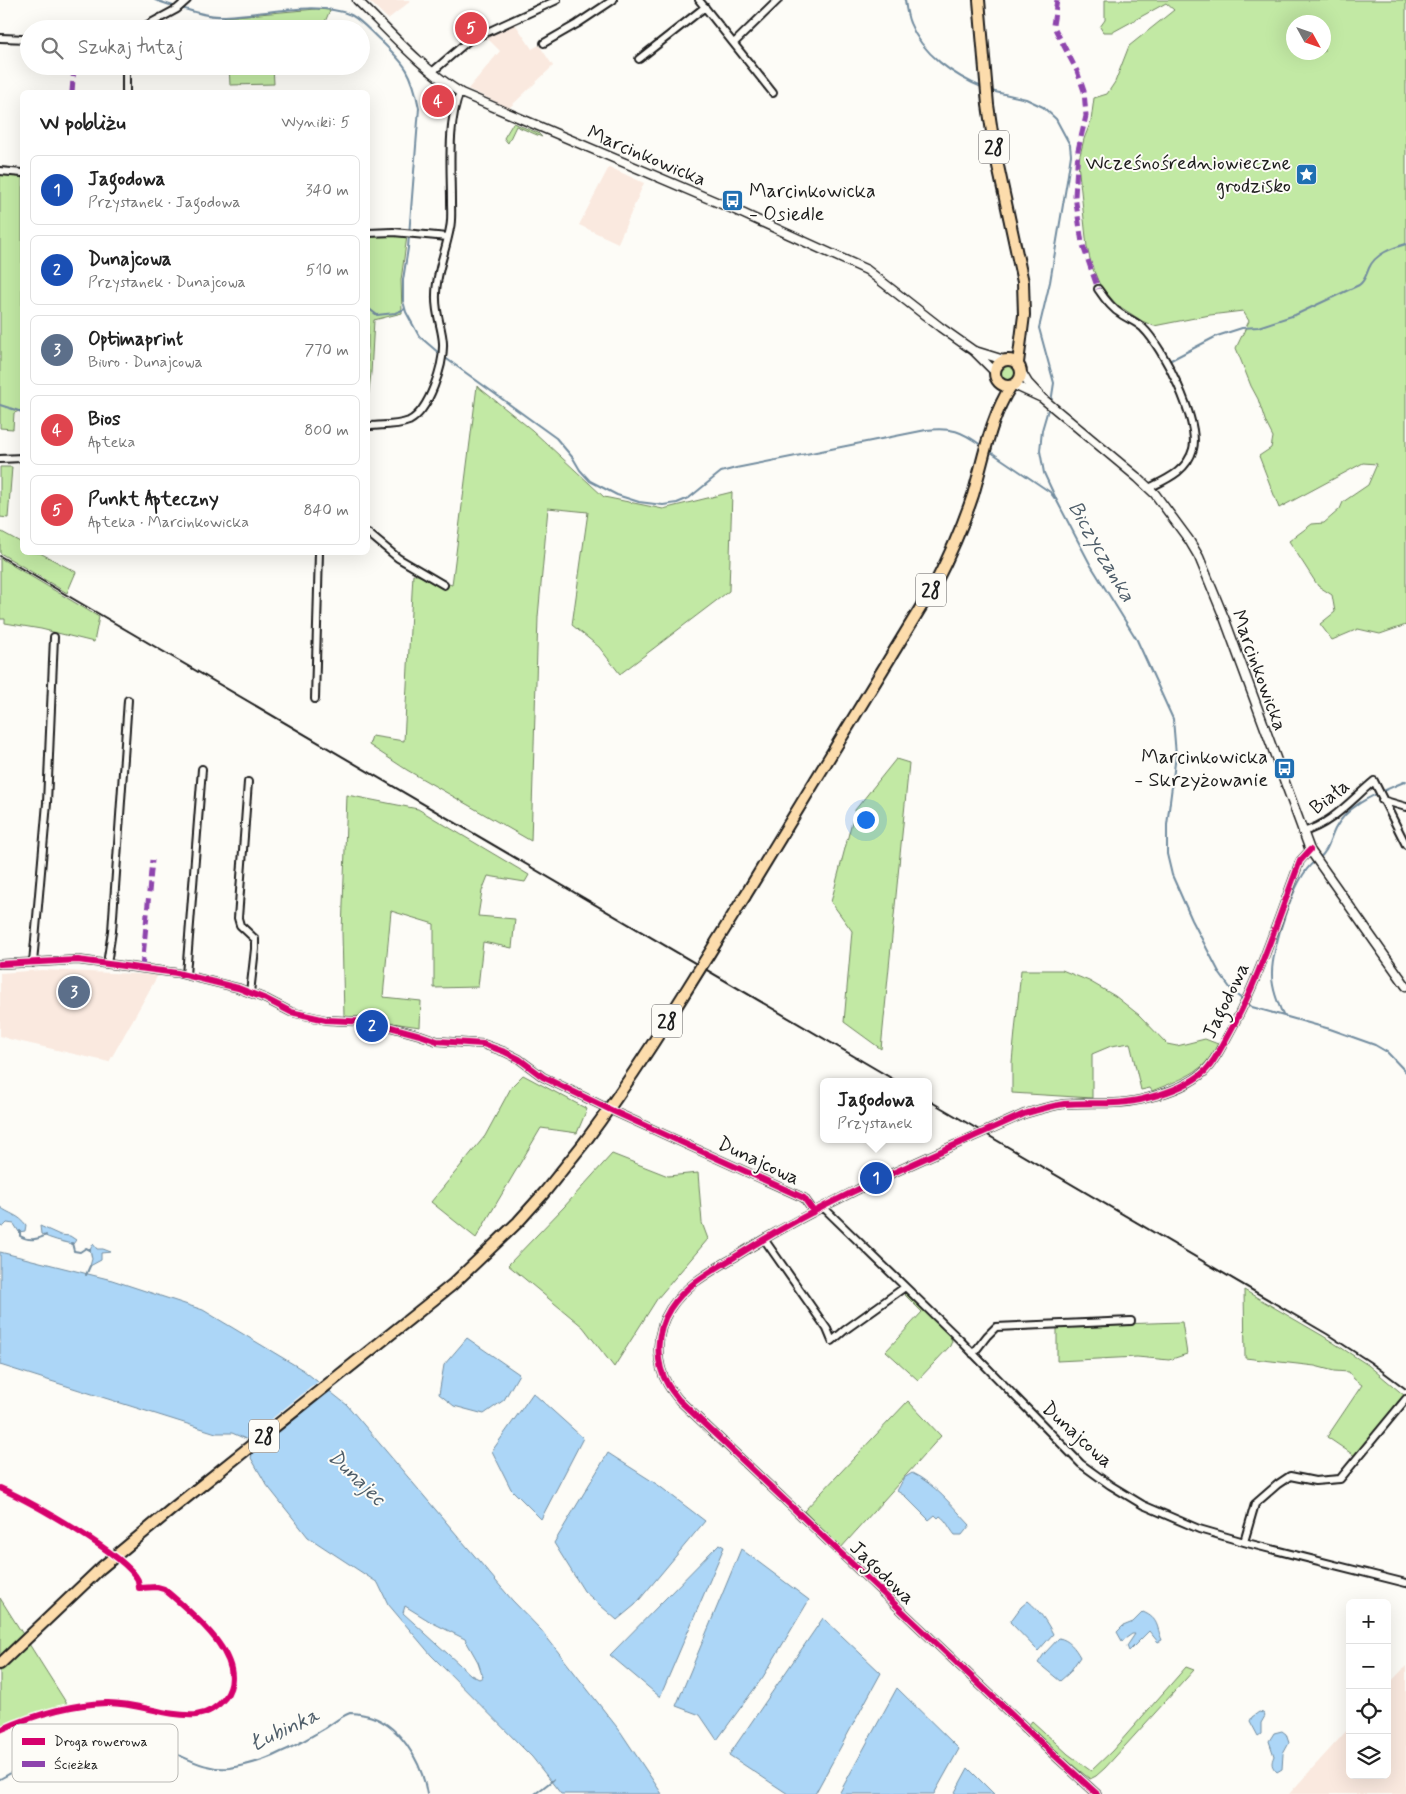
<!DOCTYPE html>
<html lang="pl">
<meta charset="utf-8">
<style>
body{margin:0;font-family:Mynerve,sans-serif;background:#f6f6f6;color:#222}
.controls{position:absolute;right:15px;bottom:15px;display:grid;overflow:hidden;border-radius:8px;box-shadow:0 5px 20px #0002}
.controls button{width:45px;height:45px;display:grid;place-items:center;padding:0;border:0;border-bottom:1px solid #e0e0e0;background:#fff;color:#222;font:25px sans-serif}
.compass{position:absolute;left:1286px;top:15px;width:45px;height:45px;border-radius:50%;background:#fff;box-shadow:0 5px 20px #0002;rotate:130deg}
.you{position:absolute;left:865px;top:819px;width:18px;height:18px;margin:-12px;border:4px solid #fff;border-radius:50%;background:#1a73e8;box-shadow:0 0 0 8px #1a73e833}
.badge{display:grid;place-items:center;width:32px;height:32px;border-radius:50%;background:#1a73e8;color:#fff;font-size:16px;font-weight:700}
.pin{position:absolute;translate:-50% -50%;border:2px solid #fff;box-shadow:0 1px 5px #0006}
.popup{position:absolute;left:820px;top:1078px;width:112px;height:65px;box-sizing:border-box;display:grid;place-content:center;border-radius:8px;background:#fff;filter:drop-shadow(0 1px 4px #0005);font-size:16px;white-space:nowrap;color:#767676}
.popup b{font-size:19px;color:#222}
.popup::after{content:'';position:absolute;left:50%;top:100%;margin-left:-10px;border:10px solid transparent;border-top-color:#fff}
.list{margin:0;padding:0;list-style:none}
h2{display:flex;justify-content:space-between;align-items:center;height:65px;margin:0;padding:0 20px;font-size:21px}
h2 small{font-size:16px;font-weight:400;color:#767676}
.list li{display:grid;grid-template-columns:32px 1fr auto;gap:15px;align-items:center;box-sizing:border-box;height:70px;margin:0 10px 10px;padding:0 10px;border:1px solid #e0e0e0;border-radius:8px}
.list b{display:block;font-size:19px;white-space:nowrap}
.list p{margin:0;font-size:16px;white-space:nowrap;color:#767676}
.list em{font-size:16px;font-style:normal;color:#767676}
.icon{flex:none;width:28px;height:28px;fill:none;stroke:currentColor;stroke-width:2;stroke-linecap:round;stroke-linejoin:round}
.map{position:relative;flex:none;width:1406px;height:1794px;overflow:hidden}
.search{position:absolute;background:#fff;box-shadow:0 5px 20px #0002;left:20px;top:20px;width:350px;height:55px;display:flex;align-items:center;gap:12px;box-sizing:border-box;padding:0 18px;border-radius:28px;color:#767676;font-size:19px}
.panel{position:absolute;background:#fff;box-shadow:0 5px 20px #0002;left:20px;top:90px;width:350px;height:465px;border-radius:8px}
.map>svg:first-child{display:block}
.built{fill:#fae9df}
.green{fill:#c2e9a4;stroke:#6f8260;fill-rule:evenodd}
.water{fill:#acd6f7;stroke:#728c9f;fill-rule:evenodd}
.pier{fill:#fdfcf7}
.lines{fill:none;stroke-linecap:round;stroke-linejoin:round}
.stream{stroke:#728c9f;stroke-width:2}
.minor-casing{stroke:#1c1c1c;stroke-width:10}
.tertiary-casing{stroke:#1c1c1c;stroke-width:11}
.primary-casing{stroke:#1c1c1c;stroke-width:14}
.minor{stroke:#fdfcf7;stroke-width:6}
.tertiary{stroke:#fdfcf7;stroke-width:8}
.primary{stroke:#fcdcac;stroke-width:10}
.rail{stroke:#1c1c1c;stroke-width:2}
.primary-bridge-casing{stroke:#1c1c1c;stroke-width:14;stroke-linecap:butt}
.primary-bridge{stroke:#fcdcac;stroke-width:10}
.quiet{stroke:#8e44ad;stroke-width:5;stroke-dasharray:10 5;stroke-linecap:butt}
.cycleway-casing{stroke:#fdfcf7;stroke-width:9}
.cycleway{stroke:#d6006c;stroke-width:6}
.labels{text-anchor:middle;stroke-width:4;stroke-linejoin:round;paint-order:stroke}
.shield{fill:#fdfcf7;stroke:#605f5e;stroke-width:1}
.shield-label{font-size:19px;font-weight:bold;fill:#1c1c1c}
.street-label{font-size:20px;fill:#1c1c1c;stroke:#fdfcf7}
.poi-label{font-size:20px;fill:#1c1c1c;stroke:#fdfcf7;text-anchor:end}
.water-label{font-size:21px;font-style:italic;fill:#4e5d69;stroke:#fdfcf7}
.key{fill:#fdfcf7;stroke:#bab9b5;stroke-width:1}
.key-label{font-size:14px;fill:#1c1c1c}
</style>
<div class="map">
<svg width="1406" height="1794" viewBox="0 0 1406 1794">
<rect width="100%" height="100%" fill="#fdfcf7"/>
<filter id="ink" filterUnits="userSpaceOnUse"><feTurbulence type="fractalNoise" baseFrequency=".02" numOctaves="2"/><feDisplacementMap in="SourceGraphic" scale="10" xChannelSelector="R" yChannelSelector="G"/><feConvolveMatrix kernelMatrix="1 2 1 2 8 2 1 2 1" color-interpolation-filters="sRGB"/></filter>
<g filter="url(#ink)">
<path class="built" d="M368,0H412L388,19Z
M514,22L532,49L539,45L553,66L509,108L468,89L500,51L484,35Z
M609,167L644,183L618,243L579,225Z
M42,970L158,975L109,1062L9,1039L0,1036V973Z
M1406,1666V1794H1289L1350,1727V1775H1387V1686Z"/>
<path class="green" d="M1105,0H1406V625L1380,634L1358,629L1332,640L1320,624L1335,612L1332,595L1318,586L1289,541L1312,524L1324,523L1340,509L1343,502L1368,485L1377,464L1363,463L1279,508L1259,456L1271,448L1273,437L1266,423L1258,399L1251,386L1236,348L1249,321L1243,311L1210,315L1154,326L1142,321L1116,304L1100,285L1092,267L1087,247L1078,163L1084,139L1091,121L1094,98L1107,94L1115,82L1129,46L1174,10L1166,3L1113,32H1103L1100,27L1105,20ZM1294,22H1324V52H1294Z
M316,9L330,10L322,29H225L224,17Z
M229,66H273L274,84L230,85Z
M513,123L538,133L542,137L516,126L508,143L507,142L504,138Z
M0,175L22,177V410L14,413L13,429L0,428Z
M368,234L407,236L401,280L402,313L374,320L371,373L368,399Z
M999 372a9 9 0 1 1 18 0a9 9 0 1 1-18 0Z
M477,386L532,430L604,497L663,509L732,492L729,591L620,674L599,647L572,625L588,512L548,508L538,617L531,841L407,770L369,745L372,736L404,741L413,574L452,585Z
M0,467H12L8,518L0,517Z
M0,531L22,543V552L40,553L76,572L67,593L0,553Z
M0,558L99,617L94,642L41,629L5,623V619H0Z
M896,759L909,763L881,1049L844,1022L852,931L831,902L855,810Z
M347,795L418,809L529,875L525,882L488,876L482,891L478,916L515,919L512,948L483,942L478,987L434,988V924L391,911L383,997L421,1001L420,1027L344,1016L342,932Z
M1021,970H1062L1089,981L1115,996L1139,1015L1167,1044L1177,1046L1205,1039L1218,1044C1208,1072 1176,1081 1152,1091L1150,1088L1141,1090L1130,1043L1111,1046L1092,1054V1098L1012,1093V1062Z
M523,1075L587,1109L577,1133L541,1128L476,1238L431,1202L485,1136L512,1086Z
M612,1154L668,1176L698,1173L702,1223L708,1239L657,1299L614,1367L583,1327L508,1265L564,1207Z
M1244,1290L1323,1336L1368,1365L1405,1396L1355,1456L1327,1437L1362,1385L1354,1379L1349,1372L1334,1371L1315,1366L1245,1358Z
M901,1291L908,1293L950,1336L952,1341L950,1346L918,1380L886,1351L922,1312Z
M1182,1322L1187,1354L1169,1360L1137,1357L1057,1361V1326Z
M908,1401L941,1436L840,1549L804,1511Z
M0,1598L67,1704L0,1733Z
M1186,1667L1194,1670L1105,1768L1096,1776L1090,1779L1066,1760L1028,1726L1032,1721L1068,1754L1091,1771L1112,1751Z"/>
<path class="water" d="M0,1207C9,1214 19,1215 26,1225L25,1231L19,1232L14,1224L7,1223L3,1227L0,1226Z
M40,1226L60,1235L70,1236L76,1240L73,1244C63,1242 50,1239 41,1234Z
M93,1244L97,1249H103L111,1252L101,1253V1260L90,1266L92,1259L90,1250Z
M0,1252L112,1280L203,1310L303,1370L347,1405L512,1600L541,1630L620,1731L662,1794H561L532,1757L431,1655L388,1604L378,1583L308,1537L266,1484L251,1458L255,1443L232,1433H216L0,1365ZM405,1606L431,1622L465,1639L478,1662L483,1677L479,1679L471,1675L403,1613Z
M467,1338L519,1374L504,1400L484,1414L454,1406L439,1394L444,1365Z
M533,1393L583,1438L541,1519L511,1489L492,1451Z
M608,1453L658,1485L705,1521L635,1605L617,1620L584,1591L554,1543Z
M912,1473C934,1483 953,1507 970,1525L962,1535H955C949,1528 947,1521 940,1516L938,1518L935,1515L929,1520L905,1496L897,1491L904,1478Z
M719,1544L724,1547L660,1697L610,1655Z
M741,1549L809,1600L763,1677L717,1740L700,1715L676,1706Z
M1028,1601C1039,1610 1047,1622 1053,1634L1038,1651L1010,1622L1021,1607Z
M1143,1612C1159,1619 1156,1626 1162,1640L1158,1642L1149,1631L1129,1651L1127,1646L1135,1634H1132L1122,1641L1117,1632L1123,1626L1133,1622Z
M823,1618L881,1673L815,1794H788L729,1755Z
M1059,1638C1069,1640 1075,1648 1080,1657L1069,1673L1060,1681L1038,1663L1044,1654Z
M897,1688L959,1749L934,1794H839Z
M1259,1712L1263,1713L1265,1716L1261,1723V1734L1258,1736L1250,1721L1252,1717Z
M1282,1731L1286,1734L1289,1743L1283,1754L1282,1769L1277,1772C1271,1766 1271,1763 1274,1756L1269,1741L1274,1733Z
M968,1768L994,1794H954Z"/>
<path class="pier" d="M320,1380L331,1389L249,1455L252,1444L244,1441Z"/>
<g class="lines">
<path class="stream" d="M155,0L176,7
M905,0C906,8 907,16 910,23C922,54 954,76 984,88
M181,8C194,12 209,17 222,16C261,15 316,0 351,15C362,21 371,32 380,40C406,65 412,72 419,108L408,248L403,280V301L406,312L419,336L440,354
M991,91L1026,99L1043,107L1056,119L1070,145L1071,155L1067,181L1050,282L1039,328L1054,383L1051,402
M368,308L377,315L395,313L405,309
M444,357L556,438L573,458L580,470L590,481L617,495L639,502L663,505L677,503L689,498L721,472L736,468L926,430C951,427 962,431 982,446
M1171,360L1217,336L1242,328L1258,327L1295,315L1359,285C1365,281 1366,275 1369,268C1375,254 1392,248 1406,244
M0,405L22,412
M1049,406L1042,430L1040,451L1044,473L1057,501L1090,564L1137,640L1173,719L1176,755L1167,825V854L1172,875L1192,920L1220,974L1233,992L1252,1007L1330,1029L1375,1045L1387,1052L1406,1072
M988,450L1050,492L1055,499
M1318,859C1328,852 1330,839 1335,829C1349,802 1380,793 1406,781
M1283,1015C1278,1003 1272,989 1272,975C1271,950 1294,877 1314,862
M20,1231V1236C28,1241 38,1240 46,1235
M72,1243L74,1251L80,1252L86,1248L90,1250
M86,1275L90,1266
M0,1779C44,1753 108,1731 159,1747C183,1755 204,1771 230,1768C247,1765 266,1760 281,1752C296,1746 310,1737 324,1729C332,1724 341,1716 350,1713C354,1713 361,1714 365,1715C399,1722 422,1762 427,1794
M535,1794L553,1780"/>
<defs>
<path id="minor" d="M699,0L773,93
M140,29L177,9L187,0
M0,38L29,39
M544,43L577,24L613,0
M734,43L778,0
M639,59L705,7
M432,72L468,41L557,0
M126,92V66
M0,171L22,173
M368,233L393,232L448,237
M1098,289C1104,298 1111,308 1121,314C1128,319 1137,322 1143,328C1163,347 1200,422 1193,449C1187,471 1167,479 1149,488
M368,426C380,425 397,426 409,421C429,411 444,365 443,343C442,326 435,314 436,295C436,272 446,251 450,228C452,220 451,210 451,201C451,169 447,122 460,92
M0,459L22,458
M368,533L398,558L444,585
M315,699L319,552
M248,782L238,918L240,925L255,939V949L250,993
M1382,800L1406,807
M1302,832C1331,825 1352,799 1374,781L1406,845
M33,963L47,803L54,637
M0,964L78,960L177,973L238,988L266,999L291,1012L326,1020L372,1022L420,1035L437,1041L483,1044L505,1052L519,1059L543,1077L615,1112L804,1198L814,1212
M107,964L112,931L128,700
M186,975L202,769
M823,1207L960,1340L1081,1464L1110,1485L1143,1505L1199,1529L1251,1544L1406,1583
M764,1239L827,1329L832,1341L845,1330L905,1287
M973,1354L987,1336L996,1327L1131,1321
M1244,1542L1255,1504L1278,1484L1290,1476L1315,1481L1340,1479L1406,1399
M1097,1794L1052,1753L679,1400C675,1395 671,1390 668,1385C654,1362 656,1331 670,1309C687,1283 712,1271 738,1255C828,1198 927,1158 1024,1114C1037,1110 1050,1106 1064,1104C1092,1102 1120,1106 1147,1098C1167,1093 1190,1085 1205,1071C1214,1062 1220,1050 1226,1039C1258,983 1277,921 1300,861L1310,850"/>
<path id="tertiary" d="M357,0C390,32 422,69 461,93L733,209L867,270L940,327L974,351L995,372
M975,351L1004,360
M1022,373L1028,383L1042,398L1138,478L1155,494L1189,540L1199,557L1225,620L1310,850L1406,986
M1014,385L1040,397"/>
<path id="primary" d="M979,0L988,105L995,152L1023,282L1024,315L1018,363
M995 373a13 13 0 1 1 26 0a13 13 0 1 1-26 0Z
M745,896L935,584C950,555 963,525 973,495C984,458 990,418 1011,386
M0,1664L101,1568L172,1509L452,1285L518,1222L544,1193L584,1143"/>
</defs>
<use href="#minor" class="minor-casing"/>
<use href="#tertiary" class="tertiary-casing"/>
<use href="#primary" class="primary-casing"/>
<use href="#minor" class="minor"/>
<use href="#tertiary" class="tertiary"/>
<use href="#primary" class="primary"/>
<path class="rail" d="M0,556L898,1082
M928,1100L1327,1334L1370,1362L1406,1389"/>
<defs>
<path id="primary-bridge" d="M584,1143C643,1064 693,979 745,896"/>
</defs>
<use href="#primary-bridge" class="primary-bridge-casing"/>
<use href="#primary-bridge" class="primary-bridge"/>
<path class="quiet" d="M1057,0L1053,25L1077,71L1084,91L1086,116L1078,150L1075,196L1082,243L1098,289
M72,92L74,66
M142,968L152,860"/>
<defs>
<path id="cycleway" d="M0,964L78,960L177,973L238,988L266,999L291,1012L326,1020L372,1022L420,1035L437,1041L483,1044L505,1052L519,1059L543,1077L615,1112L804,1198L814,1212
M0,1488C29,1501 125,1554 138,1580C138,1581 139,1587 139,1588L157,1587L164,1589C189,1611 253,1660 225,1698C218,1707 207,1714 196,1715C166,1717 136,1702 106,1703C70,1704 32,1716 0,1730
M1097,1794L1052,1753L679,1400C675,1395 671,1390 668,1385C654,1362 656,1331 670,1309C687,1283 712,1271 738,1255C828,1198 927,1158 1024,1114C1037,1110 1050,1106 1064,1104C1092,1102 1120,1106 1147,1098C1167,1093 1190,1085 1205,1071C1214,1062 1220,1050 1226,1039C1258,983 1277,921 1300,861L1310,850"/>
</defs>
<use href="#cycleway" class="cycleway-casing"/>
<use href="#cycleway" class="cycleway"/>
</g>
</g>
<defs>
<symbol id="sight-square" viewBox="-11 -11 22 22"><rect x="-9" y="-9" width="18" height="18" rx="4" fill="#1f6fb2" stroke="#fdfcf7"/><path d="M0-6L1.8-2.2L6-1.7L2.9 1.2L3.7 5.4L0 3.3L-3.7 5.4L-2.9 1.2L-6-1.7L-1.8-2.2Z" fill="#fff"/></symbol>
<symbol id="bus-square" viewBox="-11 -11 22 22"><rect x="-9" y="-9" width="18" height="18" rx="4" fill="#1f6fb2" stroke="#fdfcf7"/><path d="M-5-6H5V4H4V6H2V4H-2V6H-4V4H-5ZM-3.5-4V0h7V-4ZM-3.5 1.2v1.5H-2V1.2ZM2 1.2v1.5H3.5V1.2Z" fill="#fff"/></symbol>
</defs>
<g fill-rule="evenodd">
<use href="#sight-square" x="1294" y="162" width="25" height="25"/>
<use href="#bus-square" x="720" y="188" width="25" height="25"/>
<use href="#bus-square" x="1272" y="756" width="25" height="25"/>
</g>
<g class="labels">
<g class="shield">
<rect x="979" y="130.5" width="30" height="33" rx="4"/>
<rect x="916" y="573.5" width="30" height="33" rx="4"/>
<rect x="652" y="1004.5" width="30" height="33" rx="4"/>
<rect x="249" y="1419.5" width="30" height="33" rx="4"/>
</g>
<g class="shield-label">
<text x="994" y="154">28</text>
<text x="931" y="597">28</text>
<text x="667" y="1028">28</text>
<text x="264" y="1443">28</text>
</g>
<g class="street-label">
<text transform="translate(647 155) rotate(23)" y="7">Marcinkowicka</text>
<text transform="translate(1260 670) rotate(70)" y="7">Marcinkowicka</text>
<text transform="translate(1329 796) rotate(-38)" y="7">Biała</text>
<text transform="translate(1225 1000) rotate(-64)" y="7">Jagodowa</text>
<text transform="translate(759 1160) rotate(25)" y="7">Dunajcowa</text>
<text transform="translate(1078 1434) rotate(42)" y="7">Dunajcowa</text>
<text transform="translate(883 1572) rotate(44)" y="7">Jagodowa</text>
</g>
<g class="poi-label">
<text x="1291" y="169">Wcześnośredniowieczne<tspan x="1291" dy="23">grodzisko</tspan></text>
<text x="749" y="197" text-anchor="start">Marcinkowicka<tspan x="749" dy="23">- Osiedle</tspan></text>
<text x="1268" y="763">Marcinkowicka<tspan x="1268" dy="23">- Skrzyżowanie</tspan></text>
</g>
<g class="water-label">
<text transform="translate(1102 551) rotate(60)" y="7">Biczyczanka</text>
<text transform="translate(357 1477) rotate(44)" y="7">Dunajec</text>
<text transform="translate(284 1729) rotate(-25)" y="7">Łubinka</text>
</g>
</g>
<rect x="12" y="1724" width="166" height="58" rx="8" class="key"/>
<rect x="22" y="1738" width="23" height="7" fill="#d6006c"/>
<rect x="22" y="1761" width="23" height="6" fill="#8e44ad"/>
<g class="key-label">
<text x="54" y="1746">Droga rowerowa</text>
<text x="54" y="1769">Ścieżka</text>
</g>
</svg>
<div class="controls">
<button>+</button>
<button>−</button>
<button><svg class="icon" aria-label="locate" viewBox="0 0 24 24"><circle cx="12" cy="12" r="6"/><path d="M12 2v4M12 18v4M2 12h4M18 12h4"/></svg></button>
<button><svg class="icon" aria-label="layers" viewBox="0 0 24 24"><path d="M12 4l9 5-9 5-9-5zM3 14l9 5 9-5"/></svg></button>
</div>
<svg class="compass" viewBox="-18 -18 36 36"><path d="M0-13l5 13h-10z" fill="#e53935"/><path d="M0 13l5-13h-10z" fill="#767676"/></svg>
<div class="you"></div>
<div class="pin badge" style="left:876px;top:1178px;background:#1a4fb4">1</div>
<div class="popup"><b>Jagodowa</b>Przystanek</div>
<div class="pin badge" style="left:372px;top:1026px;background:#1a4fb4">2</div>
<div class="pin badge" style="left:74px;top:992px;background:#5c6f8a">3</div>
<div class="pin badge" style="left:438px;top:101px;background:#e0444e">4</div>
<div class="pin badge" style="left:471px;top:28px;background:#e0444e">5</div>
<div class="search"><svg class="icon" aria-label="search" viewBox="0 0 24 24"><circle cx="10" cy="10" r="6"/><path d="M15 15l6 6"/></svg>Szukaj tutaj</div>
<section class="panel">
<h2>W pobliżu<small>Wyniki: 5</small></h2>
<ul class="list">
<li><span class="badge" style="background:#1a4fb4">1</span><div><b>Jagodowa</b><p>Przystanek · Jagodowa</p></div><em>340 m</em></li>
<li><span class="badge" style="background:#1a4fb4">2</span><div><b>Dunajcowa</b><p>Przystanek · Dunajcowa</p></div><em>510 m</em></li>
<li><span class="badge" style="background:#5c6f8a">3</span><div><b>Optimaprint</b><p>Biuro · Dunajcowa</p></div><em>770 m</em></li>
<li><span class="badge" style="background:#e0444e">4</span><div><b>Bios</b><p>Apteka</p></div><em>800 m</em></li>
<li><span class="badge" style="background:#e0444e">5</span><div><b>Punkt Apteczny</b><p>Apteka · Marcinkowicka</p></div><em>840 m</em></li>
</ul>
</section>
</div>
